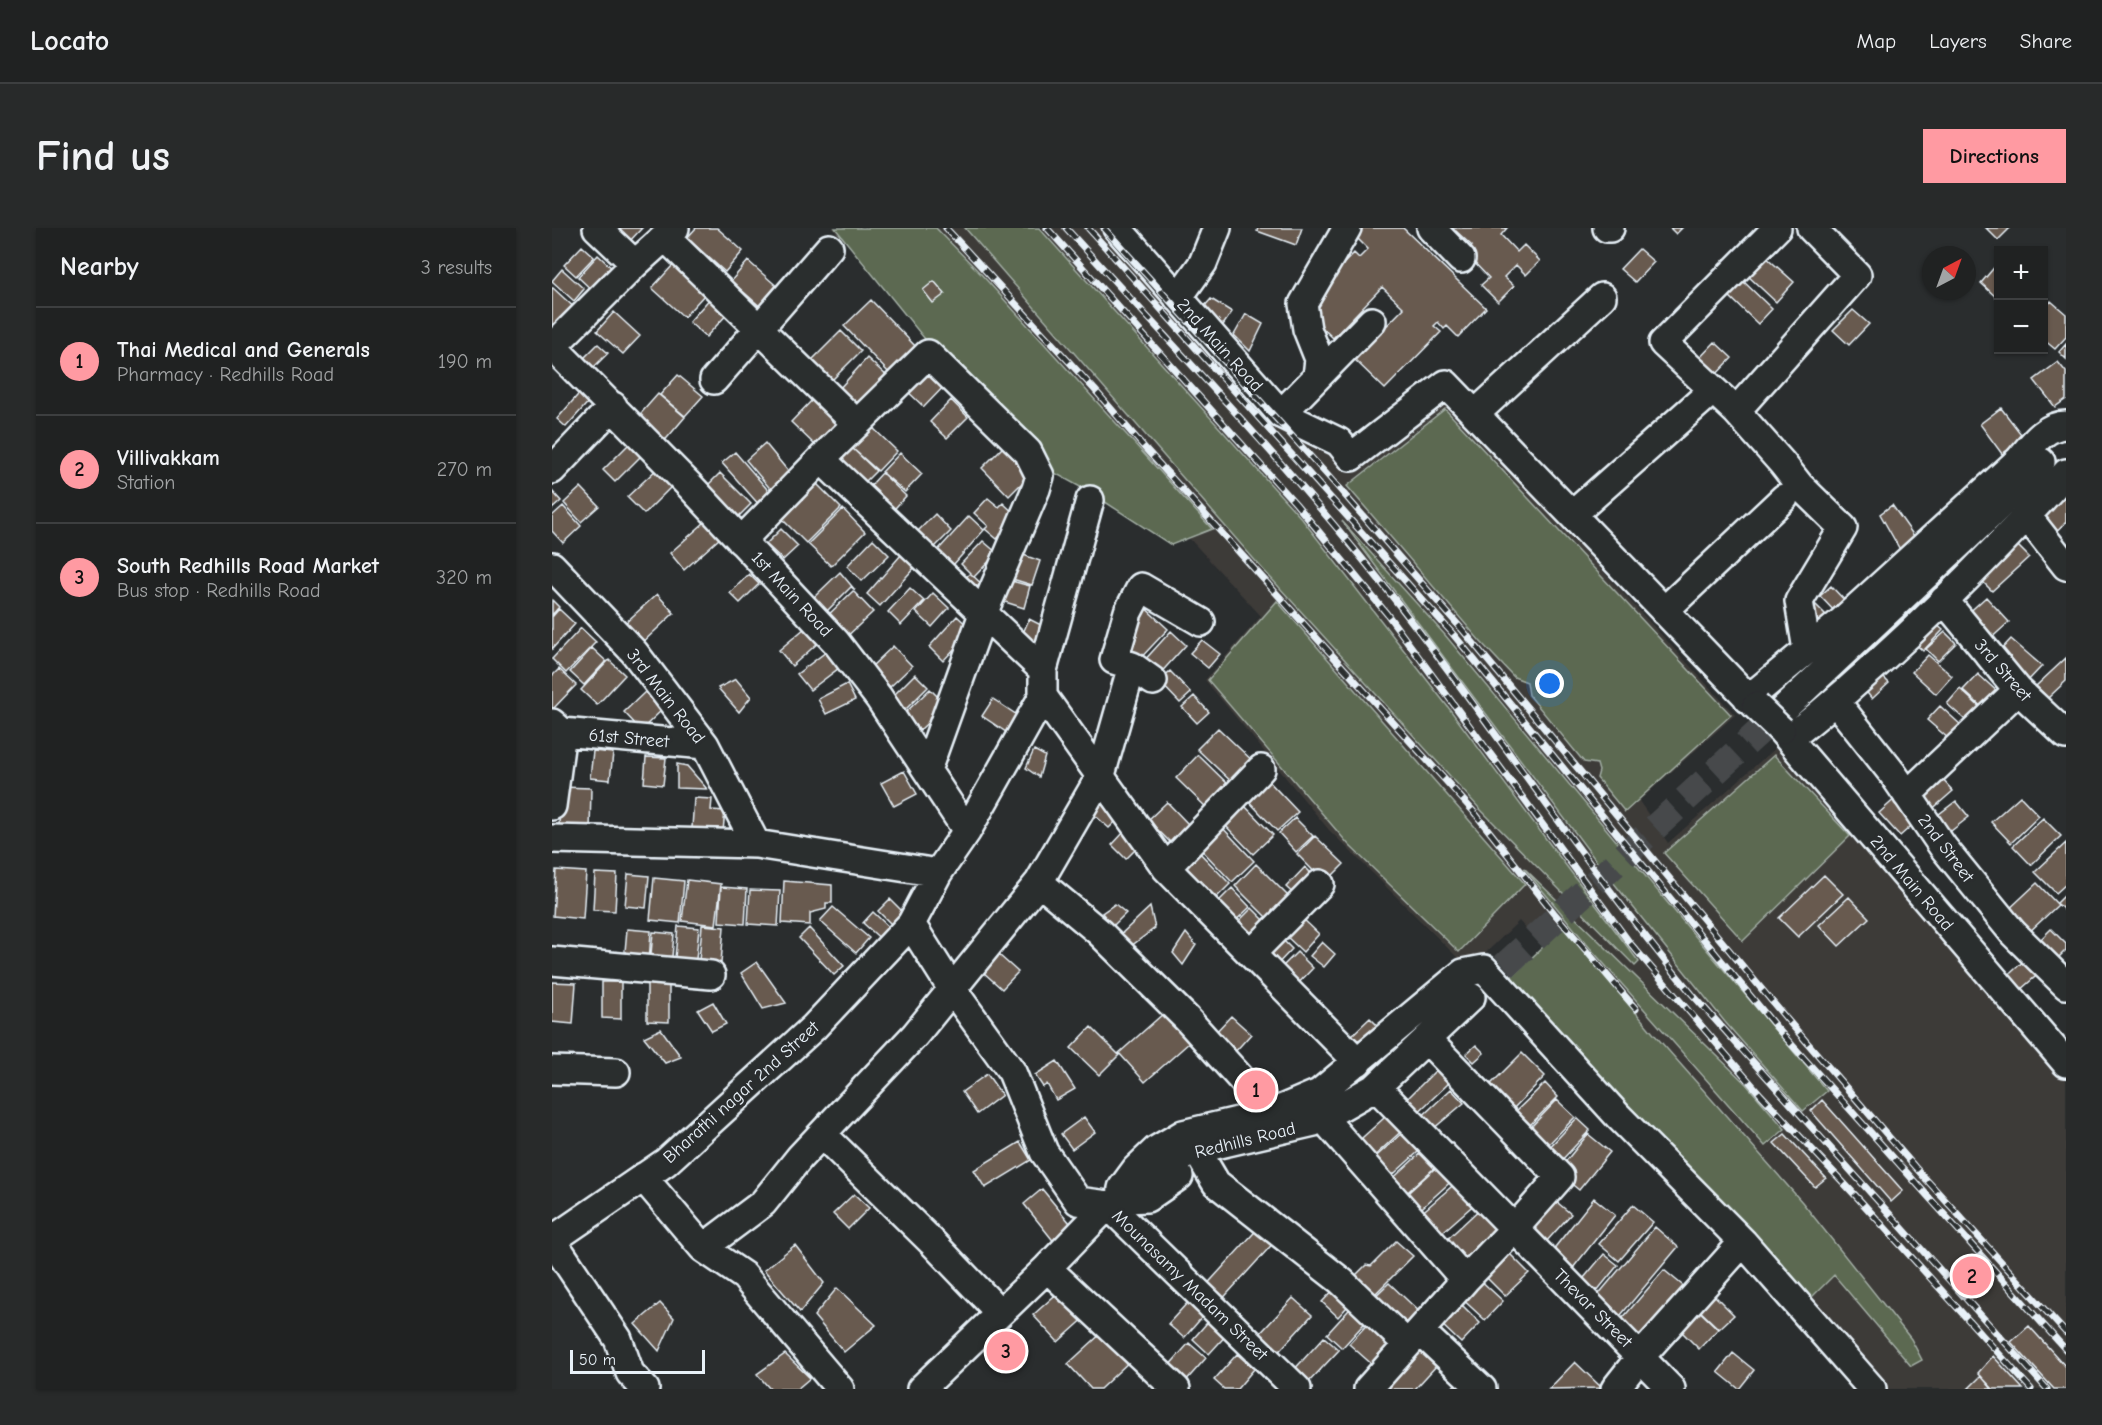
<!DOCTYPE html>
<meta charset="utf-8">
<style>
body{margin:0;font-family:"Comic Neue",sans-serif;background:#282a2a;color:#f1f3f6}
.controls{position:absolute;right:18px;top:18px;display:grid;overflow:hidden;border-radius:0px;box-shadow:0 2px 4px #0004}
.controls button{width:54px;height:54px;display:grid;place-items:center;padding:0;border:0;border-bottom:2px solid #3d3f40;background:#202222;color:#f1f3f6;font:30px sans-serif}
.compass{position:absolute;left:1370px;top:18px;width:54px;height:54px;border-radius:50%;background:#202222;box-shadow:0 2px 4px #0004;rotate:41deg}
.scale{position:absolute;left:18px;bottom:15px;width:135px;box-sizing:border-box;padding-left:6px;border:3px solid #e8f1f8;border-top:0;font-size:16px;line-height:21px;white-space:nowrap;color:#e8f1f8;-webkit-text-stroke:4px #2a2d2e;paint-order:stroke}
.you{position:absolute;left:998px;top:456px;width:21px;height:21px;margin:-15px;border:4px solid #fff;border-radius:50%;background:#1a73e8;box-shadow:0 0 0 9px #1a73e833}
.badge{display:grid;place-items:center;width:39px;height:39px;border-radius:50%;background:#ff9aa2;color:#111;font-size:20px;font-weight:700}
.pin{position:absolute;translate:-50% -50%;border:3px solid #fff;box-shadow:0 2px 6px #0006}
.list{margin:0;padding:0;list-style:none}
h2{display:flex;justify-content:space-between;align-items:center;height:78px;margin:0;padding:0 24px;font-size:26px}
h2 small{font-size:20px;font-weight:400;color:#a2a4a5}
.list li{display:grid;grid-template-columns:39px 1fr auto;gap:18px;align-items:center;box-sizing:border-box;height:108px;padding:0 24px;border-top:2px solid #3d3f40}
.list b{display:block;font-size:22px;white-space:nowrap}
.list p{margin:0;font-size:20px;white-space:nowrap;color:#a2a4a5}
.list em{font-size:20px;font-style:normal;color:#a2a4a5}
.map{position:relative;flex:none;width:1514px;height:1161px;overflow:hidden;border-radius:0px}
header{display:flex;align-items:center;gap:36px;box-sizing:border-box;height:84px;padding:0 30px;background:#202222;border-bottom:2px solid #3d3f40}
header strong{font-size:28px}
nav{display:flex;gap:33px;margin-inline-start:auto;font-size:21px}
.intro{display:flex;align-items:center;justify-content:space-between;box-sizing:border-box;height:144px;padding:0 36px}
h1{margin:0;font-size:42px}
.button{padding:15px 27px;border-radius:0px;background:#ff9aa2;color:#111;font-size:21px;font-weight:700}
main{display:flex;gap:36px;padding:0 36px}
aside{flex:1;background:#202222;border-radius:0px;box-shadow:0 2px 4px #0004}
.map>svg:first-child{display:block}
.built{fill:#3d3a38}
.green{fill:#5b6951;stroke:#a2ada4;stroke-width:1.5}
.building{fill:#685a4f;stroke:#e8f1f8;stroke-width:1.5;fill-rule:evenodd}
.lines{fill:none;stroke-linecap:round;stroke-linejoin:round}
.minor-tunnel{stroke:#464a4c;stroke-width:27;stroke-dasharray:27 14;stroke-linecap:butt}
.minor-casing{stroke:#e8f1f8;stroke-width:32}
.minor{stroke:#2a2d2e;stroke-width:27}
.rail-casing{stroke:#e8f1f8;stroke-width:7}
.rail{stroke:#2a2d2e;stroke-width:4.5;stroke-dasharray:14;stroke-linecap:butt}
.minor-bridge-casing{stroke:#e8f1f8;stroke-width:32;stroke-linecap:butt}
.minor-bridge{stroke:#2a2d2e;stroke-width:27}
.labels{text-anchor:middle;stroke-width:6;stroke-linejoin:round;paint-order:stroke}
.street-label{font-size:18px;fill:#e8f1f8;stroke:#2a2d2e}
</style>
<header>
<strong>Locato</strong>
<nav><a>Map</a><a>Layers</a><a>Share</a></nav>
</header>
<div class="intro"><h1>Find us</h1><a class="button">Directions</a></div>
<main>
<aside>
<h2>Nearby<small>3 results</small></h2>
<ul class="list">
<li><span class="badge">1</span><div><b>Thai Medical and Generals</b><p>Pharmacy · Redhills Road</p></div><em>190 m</em></li>
<li><span class="badge">2</span><div><b>Villivakkam</b><p>Station</p></div><em>270 m</em></li>
<li><span class="badge">3</span><div><b>South Redhills Road Market</b><p>Bus stop · Redhills Road</p></div><em>320 m</em></li>
</ul>
</aside>
<div class="map">
<svg width="1514" height="1161" viewBox="0 0 1514 1161">
<rect width="100%" height="100%" fill="#2a2d2e"/>
<filter id="ink" filterUnits="userSpaceOnUse"><feTurbulence type="fractalNoise" baseFrequency=".0167" numOctaves="2"/><feDisplacementMap in="SourceGraphic" scale="12" xChannelSelector="R" yChannelSelector="G"/><feConvolveMatrix kernelMatrix="1 2 1 2 8 2 1 2 1" color-interpolation-filters="sRGB"/></filter>
<g filter="url(#ink)">
<path class="built" d="M280,0H570L741,189L789,236L802,245L893,171L1183,487L1087,573L1116,615L1223,520L1514,846V1161H1336L956,767L996,725L967,693L917,741L777,602L653,452L709,388L624,296L503,237Z"/>
<path class="green" d="M283,0H384L429,46L660,301L619,317L541,266L490,238L385,126Z
M413,0H487L750,291L896,479L991,607L1087,734L1083,738L927,580L707,337Z
M893,181L1179,487L1073,584L1045,550L1047,543L1045,536L1032,534L977,467L975,454L962,449L928,413L795,258Z
M790,293L893,407L1144,709L1275,863L1251,883L1173,794L1045,634Z
M725,373L973,656L907,724L797,617L656,452Z
M1222,527L1298,608L1191,713L1112,625Z
M972,640L1194,856L1233,901L1213,918L1038,720Z
M1012,699L1101,805L1250,974L1359,1111L1370,1132L1359,1138L1282,1047L1252,1077L953,755Z"/>
<path class="building" d="M60,0H90L76,15Z
M144,0H165L191,23L173,44L135,10Z
M706,0H750L744,17L705,3Z
M797,0H851L934,80L906,109L895,98L892,101L886,94L882,98L889,104L833,161L802,131L852,80L830,59L781,110L756,86L768,74L761,67L802,25L807,30L816,21L796,1Z
M889,0H955L949,7L965,24L972,17L988,33L974,47L964,37L952,49L962,58L946,74L929,57L937,50ZM904,3L920,18L913,21L900,8Z
M1118,0H1130L1124,6Z
M1434,0H1458L1446,12Z
M30,18L42,29L24,48L12,37Z
M1087,21L1102,34L1083,54L1068,41Z
M46,27L63,43L43,65L26,49Z
M1213,28L1242,54L1224,74L1195,47Z
M196,33L228,61L211,81L179,53Z
M1446,35V71L1429,55Z
M121,37L153,66L132,89L100,60Z
M10,41L32,61L22,73L0,53Z
M1190,52L1220,81L1206,96L1176,67Z
M382,53L393,66L381,75L371,62Z
M1,60L26,83L0,111V60Z
M161,67L178,83L154,109L137,94Z
M659,71L680,84L669,100L651,80Z
M319,72L365,120L338,146L292,98Z
M1499,73L1514,86V109L1503,121L1492,112V81Z
M1301,82L1317,96L1297,117L1281,102Z
M62,84L88,108L71,126L45,103Z
M694,86L711,96L698,123L682,107Z
M289,103L309,123L280,152L260,132Z
M1163,114L1180,130L1158,153L1141,137Z
M46,116L56,125L42,139L32,130Z
M1514,116V131L1507,124Z
M315,130L335,148L308,179L287,161Z
M375,132L397,153L372,179L350,158Z
M1506,134L1514,144V171L1503,179L1482,152Z
M126,147L151,168L133,188L108,167Z
M31,161L40,170L14,199L5,191Z
M106,166L133,189L110,216L83,192Z
M264,168L290,192L265,219L239,194Z
M399,172L416,189L395,210L378,194Z
M1449,180L1472,210L1450,226L1428,196Z
M320,199L345,223L326,243L300,220Z
M81,212L93,224L63,254L51,242Z
M213,215L240,248L221,264L194,232Z
M453,217L481,244L457,268L430,240Z
M300,220L324,243L306,261L282,238Z
M183,224L221,268L209,279L170,235Z
M348,225L370,246L353,264L330,244Z
M107,239L123,255L92,286L75,269Z
M168,245L199,276L182,293L151,262Z
M330,245L354,268L335,289L310,267Z
M264,255L289,280L254,315L229,290Z
M1514,258V294L1502,307L1483,290Z
M29,259L47,278L29,294L12,275Z
M0,263L9,273L0,281Z
M436,270L447,279L451,275L465,288L445,311L433,301L436,298L422,285Z
M1340,277L1367,315L1351,327L1328,286Z
M11,278L29,298L11,315L0,303V288Z
M291,281L313,304L279,338L256,316Z
M383,286L399,303L376,326L360,309Z
M417,288L432,302L394,345L378,331Z
M153,294L168,310L132,342L118,325Z
M229,301L246,318L231,332L214,316Z
M321,311L337,327L310,353L295,338Z
M431,313L445,325L422,349L409,336Z
M1465,317L1477,329L1440,363L1428,351Z
M466,325L488,333L480,357L457,350Z
M349,327L363,339L328,378L315,366Z
M288,344L303,362L299,359L273,385L259,372Z
M418,345L434,360L425,370L409,355Z
M197,346L207,356L188,375L178,365Z
M456,352L478,358L472,380L450,373Z
M1279,358L1297,377L1286,387L1268,368Z
M358,360L372,373L349,397L336,384Z
M301,363L321,384L290,413L270,393Z
M381,365L397,380L380,399L364,384Z
M105,366L122,385L89,416L71,397Z
M1434,369L1457,394L1435,414L1412,389Z
M0,372L7,379L0,387Z
M1262,375L1281,394L1269,406L1250,387Z
M590,377L616,401L583,436L571,423Z
M7,381L23,396L0,421V389Z
M405,388L420,402L391,433L377,419Z
M1377,390L1391,402L1371,423L1358,411Z
M477,391L495,400L486,420L468,412Z
M29,400L44,414L14,445L0,431Z
M253,400L266,415L240,438L227,422Z
M619,403L634,417L605,449L590,435Z
M1393,404L1404,415L1386,433L1374,421Z
M1459,411L1490,438L1474,455L1444,427Z
M650,412L668,426L656,440L638,425Z
M341,418L360,438L338,459L319,439Z
M40,420L54,433L32,457L18,444Z
M274,424L287,440L258,462L245,446Z
M1376,427L1400,448L1384,466L1360,444Z
M1514,430V453L1496,470L1484,458Z
M57,432L73,447L45,477L29,462Z
M7,441L24,457L0,482V448Z
M618,443L639,465L628,475L607,453Z
M363,446L376,459L350,485L337,472Z
M1328,446L1337,455L1320,471L1312,461Z
M1426,446L1448,466L1433,482L1411,462Z
M184,451L199,469L187,484L166,460Z
M295,456L303,472L274,486L266,471Z
M378,461L394,477L368,502L352,486Z
M1408,461L1432,483L1419,497L1395,476Z
M94,463L111,481L89,502L72,484Z
M642,468L657,484L645,495L630,479Z
M441,471L468,489L457,506L430,488Z
M1388,478L1409,497L1397,511L1375,492Z
M666,500L707,539L686,560L645,521Z
M482,522L493,528L487,549L474,540Z
M41,523L61,525L58,552L38,550Z
M646,527L681,561L659,584L624,550Z
M94,529L114,530L111,557L92,555Z
M125,536L135,538L155,561L125,560Z
M352,543L365,566L342,578L329,555Z
M709,545L746,584L725,603L689,565Z
M1388,549L1401,563L1377,584L1364,570Z
M8,559L39,560L38,603L7,602Z
M553,567L572,585L557,600L538,583Z
M1346,568L1366,592L1348,608L1327,585Z
M1468,568L1487,588L1459,615L1439,594Z
M142,570L160,571L159,582L173,583L171,603L140,600Z
M1404,573L1417,589L1390,610L1378,593Z
M615,574L637,597L619,615L596,592Z
M690,575L721,607L701,626L670,594Z
M743,590L761,608L744,624L727,605Z
M1491,590L1509,608L1479,637L1461,618Z
M667,596L702,633L680,654L645,617Z
M572,604L587,618L574,631L560,617Z
M763,608L792,636L773,655L745,626Z
M1514,615V656L1504,665L1483,644Z
M644,621L678,656L655,679L620,643Z
M704,636L741,673L719,694L683,658Z
M753,639L765,651L746,670L734,659Z
M4,642L34,644L31,691L1,688Z
M43,645L65,646L63,683L41,682Z
M76,646L97,648L94,680L73,678Z
M1272,647L1291,666L1246,709L1227,690Z
M102,650L132,653L128,695L98,692Z
M135,652L169,656L164,697L130,693Z
M232,653L280,657V675H274V681L258,685V697L230,695Z
M1485,655L1506,677L1475,706L1454,684Z
M169,659L195,661L193,696L167,694Z
M680,660L698,679L677,699L659,681Z
M198,662L228,663L226,698L196,696Z
M1514,666V684L1505,675Z
M1297,669L1317,690L1287,718L1267,697Z
M338,671L356,689L344,701L326,683Z
M563,676L574,685L561,698L550,685Z
M281,679L317,710L304,725L268,693Z
M598,679L603,700L579,718L567,708Z
M700,680L718,698L695,721L677,703Z
M321,684L342,704L333,715L311,695Z
M749,689L767,706L751,724L733,707Z
M150,697L172,699L169,735L147,733Z
M126,698L147,700L143,742L122,740Z
M257,700L292,738L282,747L247,710Z
M75,701L99,703L97,736L72,735Z
M1499,701L1514,716V722L1501,735L1483,717Z
M101,704L122,706L119,740L98,737Z
M634,705L644,717L631,737L621,725Z
M726,707L740,721L720,742L706,728Z
M770,714L783,726L772,739L758,728Z
M745,724L761,740L740,762L724,745Z
M447,727L466,744L450,761L431,744Z
M1477,728L1490,743L1460,769L1448,755Z
M205,734L234,775L211,781L189,745Z
M0,754L24,755L21,796L0,794Z
M50,754H69V791L50,790Z
M95,755L117,756V794L95,793Z
M161,774L174,796L160,803L146,782Z
M612,785L638,814L593,854L567,825Z
M679,788L699,806L682,825L662,806Z
M818,790L831,803L813,820L800,807Z
M539,799L567,827L547,847L519,820Z
M109,801L129,829L113,835L92,809Z
M924,817L932,825L922,834L914,826Z
M970,825L993,848L959,883L935,860Z
M505,833L523,861L504,872L495,856L491,859L483,847Z
M884,842L897,855L859,891L847,879Z
M435,846L450,867L425,886L410,864Z
M993,855L1006,869L976,899L962,885Z
M899,861L912,875L875,906L863,895Z
M1005,872L1023,889L993,920L975,903Z
M1270,872L1351,963L1339,974L1259,883Z
M842,881L856,897L816,934L801,918Z
M532,889L543,904L520,921L509,906Z
M1025,890L1038,902L1007,935L994,923Z
M860,896L876,915L834,953L817,935Z
M1036,906L1058,924L1027,962L1005,944Z
M1233,906L1274,950L1263,959L1222,915Z
M468,914L479,932L433,960L422,942Z
M876,918L890,933L848,971L835,956Z
M891,933L905,948L861,988L847,973Z
M907,952L926,973L885,1009L866,988Z
M490,961L522,1000L503,1015L472,976Z
M302,966L317,980L296,1001L281,986Z
M1000,970L1019,986L993,1015L974,999Z
M1042,970L1063,987L1017,1045L996,1028Z
M933,976L952,996L908,1037L889,1017Z
M1081,977L1101,994L1067,1033L1047,1016Z
M710,996L726,1010L666,1076L650,1062Z
M1103,999L1126,1019L1063,1094L1040,1074Z
M844,1013L861,1028L817,1072L798,1053L814,1037L819,1038Z
M243,1017L272,1055L248,1084L212,1042Z
M954,1022L977,1045L953,1068L930,1045Z
M1052,1026L1066,1037L1040,1069L1026,1057Z
M1112,1042L1135,1061L1085,1119L1063,1099Z
M925,1049L951,1073L933,1092L907,1068Z
M837,1055L872,1088L852,1109L817,1074Z
M787,1056L803,1070L786,1089L770,1074Z
M285,1060L324,1097L292,1124L262,1088Z
M510,1061L535,1088L506,1114L481,1087Z
M1157,1062L1182,1087L1167,1101L1142,1077Z
M741,1070L760,1087L721,1130L702,1112Z
M904,1071L928,1095L909,1115L885,1092Z
M637,1073L652,1087L632,1110L616,1096Z
M805,1073L820,1087L790,1120L775,1106Z
M108,1075L122,1090L107,1123L83,1096Z
M1142,1078L1166,1101L1147,1121L1123,1097Z
M660,1089L677,1104L657,1126L641,1111Z
M821,1090L847,1113L823,1139L797,1116Z
M1477,1098L1514,1139V1161H1502L1459,1114Z
M553,1102L580,1131L548,1161H539L516,1136Z
M772,1109L787,1122L753,1158L739,1145Z
M637,1115L654,1130L632,1155L615,1140Z
M863,1117L885,1137L863,1161H825Z
M1181,1125L1202,1142L1187,1161L1166,1144Z
M233,1126L258,1150L245,1161H218L205,1146Z
M685,1126L702,1141L685,1161H672L662,1152Z
M1441,1128L1471,1161H1441L1426,1145Z
M1023,1134L1050,1160L997,1161Z
M1429,1148L1440,1161H1416Z
M907,1152L916,1161H899Z"/>
<g class="lines">
<path class="minor-tunnel" d="M922,766L1224,488"/>
<defs>
<path id="minor" d="M45,0L83,36
M565,0L729,186L787,214L799,229L894,156L1204,478
M879,0L909,31
M1055,0H1058
M1225,0L1111,115L1184,183L1230,235L1248,258L1291,300L1247,373L1255,422
M114,10L305,196
M626,70L651,35L665,0
M0,118L139,259L284,414L327,470L415,603L386,645L359,696L400,761L460,844L492,924L526,973L556,977L745,1161
M1,118L83,36L123,0
M765,149L767,131L755,101L751,76L795,0
M162,152L277,20
M1184,183L1305,47L1259,0
M729,186L820,93
M923,186L1050,69
M269,231L376,126L476,224L488,248L484,261L431,386L375,542
M0,242L61,178
M1020,287L1152,170
M1475,288L1514,338
M189,313L269,231L491,442
M0,338L82,424L153,517L204,616
M1392,372L1466,462L1514,507
M1112,383L1232,270
M601,453L580,438L562,432L576,384L589,359L649,394
M491,468L614,640L806,834
M1196,471L1289,394L1467,232C1479,218 1493,197 1514,197
M1284,474L1341,546L1391,619L1461,705L1514,757
M1224,488L1437,288L1489,234
M0,495L10,504L0,578
M1229,502L1514,835
M0,505L10,504L153,517
M1237,511C1336,432 1429,339 1514,245
M1355,567L1466,462
M415,603L491,468V442L538,272
M0,611L204,616L386,645
M614,640L709,541
M487,654L547,704L635,791L720,885
M699,726L768,656
M0,733L159,747
M885,822L1008,949L962,1001L913,1052
M0,842L64,844
M831,866L1119,1161
M779,899L913,1052L816,1161
M271,907L380,1014L448,1085
M651,933L664,955L789,1053L855,1116
M91,949L151,1020L192,1048L288,1161
M599,950L619,934L646,921L762,894L824,859L919,769
M575,971L595,970L627,948
M569,973L570,960L584,941L604,922L631,906L720,885L767,865L911,745L932,741L1066,888L1191,1014L1320,1161
M151,1020L211,975L248,929L363,807L487,654L549,547L580,438
M495,1040L624,1161
M868,1103L930,1161
M93,1161L78,1145L66,1111L0,1012L114,934L262,799L359,696
M369,1161L495,1040L556,977L568,973
M1063,1161L1089,1128L1191,1014"/>
</defs>
<use href="#minor" class="minor-casing"/>
<use href="#minor" class="minor"/>
<defs>
<path id="rail" d="M394,0L543,162L592,219L922,584L1002,685L1084,781
M495,0L744,276L835,386L1078,715L1209,867L1304,968L1479,1161
M514,0C626,124 744,244 847,377C946,505 1036,641 1140,766L1495,1161
M536,0L901,406L1224,799L1514,1122
M552,0L777,249L908,399L1233,789L1363,939L1514,1105"/>
</defs>
<use href="#rail" class="rail-casing"/>
<use href="#rail" class="rail"/>
<defs>
<path id="minor-bridge" d="M1204,478L1229,502"/>
</defs>
<use href="#minor-bridge" class="minor-bridge-casing"/>
<use href="#minor-bridge" class="minor-bridge"/>
</g>
</g>
<g class="labels">
<g class="street-label">
<text transform="translate(668 117) rotate(48)" y="6">2nd Main Road</text>
<text transform="translate(240 366) rotate(47)" y="6">1st Main Road</text>
<text transform="translate(1451 442) rotate(49)" y="6">3rd Street</text>
<text transform="translate(114 468) rotate(52)" y="6">3rd Main Road</text>
<text transform="translate(77 510) rotate(5)" y="6">61st Street</text>
<text transform="translate(1394 620) rotate(53)" y="6">2nd Street</text>
<text transform="translate(1360 655) rotate(50)" y="6">2nd Main Road</text>
<text transform="translate(189 864) rotate(-42)" y="6">Bharathi nagar 2nd Street</text>
<text transform="translate(693 912) rotate(-14)" y="6">Redhills Road</text>
<text transform="translate(638 1057) rotate(44)" y="6">Mounasamy Madam Street</text>
<text transform="translate(1041 1080) rotate(45)" y="6">Thevar Street</text>
</g>
</g>
</svg>
<div class="controls">
<button>+</button>
<button>−</button>
</div>
<svg class="compass" viewBox="-18 -18 36 36"><path d="M0-13l5 13h-10z" fill="#e53935"/><path d="M0 13l5-13h-10z" fill="#a2a4a5"/></svg>
<div class="scale">50 m</div>
<div class="you"></div>
<div class="pin badge" style="left:704px;top:862px">1</div>
<div class="pin badge" style="left:1420px;top:1048px">2</div>
<div class="pin badge" style="left:454px;top:1123px">3</div>
</div>
</main>
